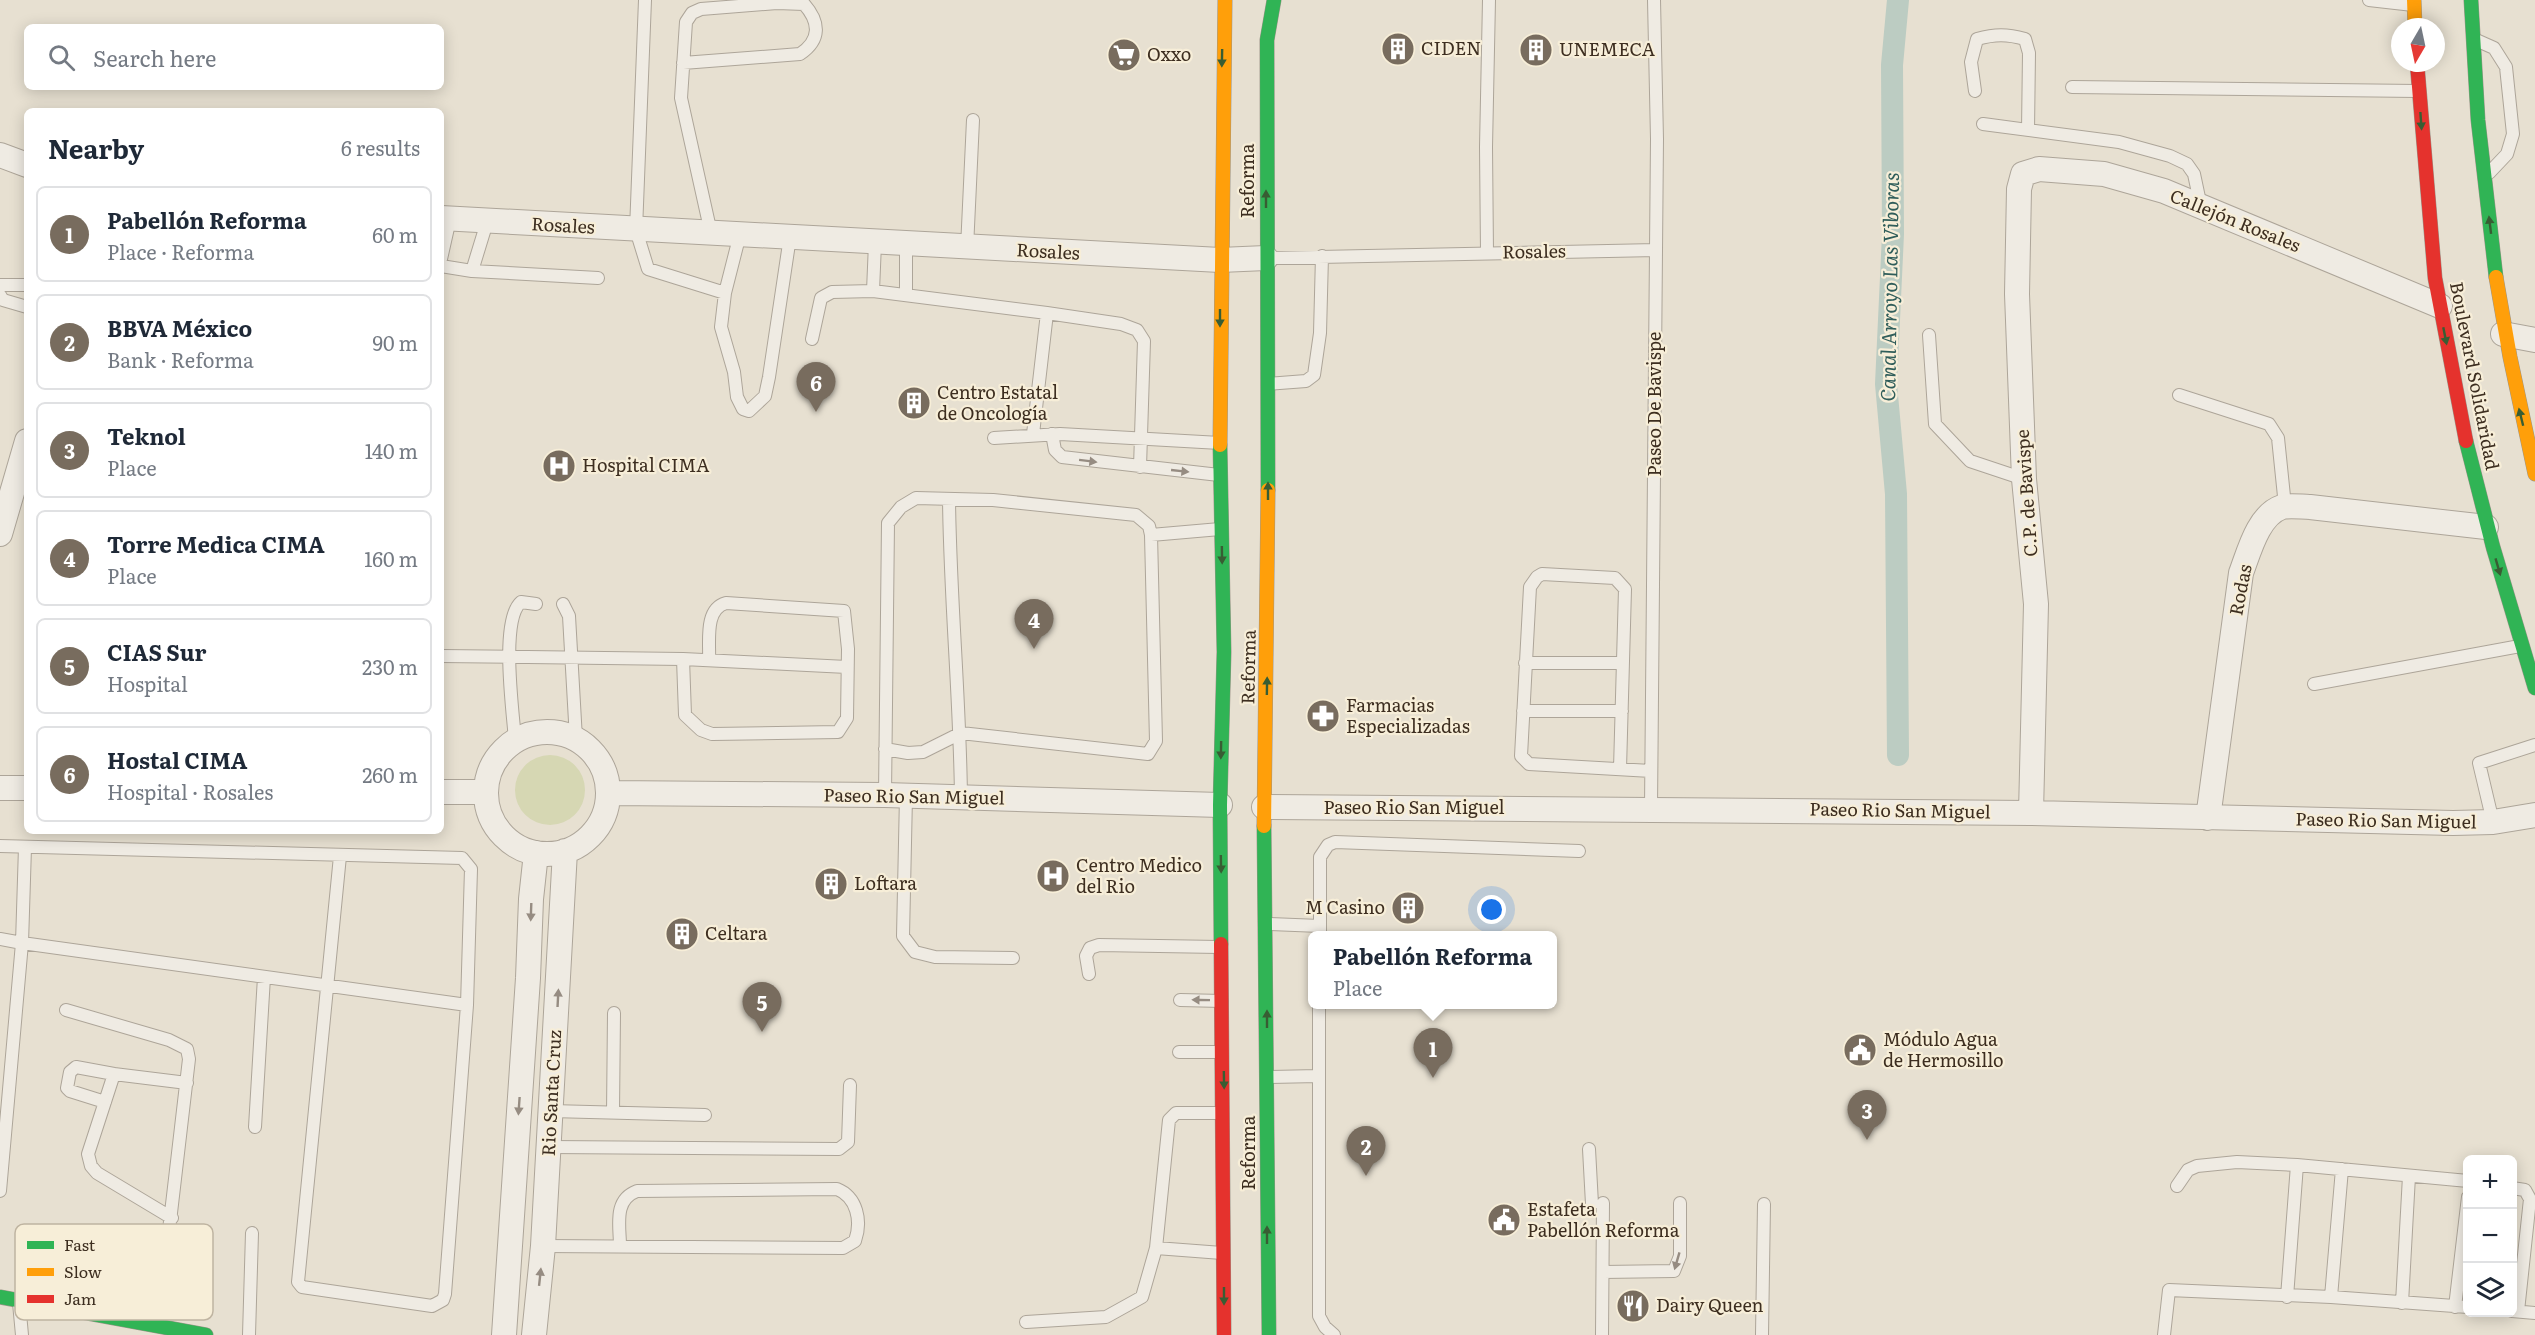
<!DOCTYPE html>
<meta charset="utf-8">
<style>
body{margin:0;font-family:Literata,serif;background:#f2f2f3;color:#1f2937}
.controls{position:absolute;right:18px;bottom:18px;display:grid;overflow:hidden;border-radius:9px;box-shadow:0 3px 15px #0003}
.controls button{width:54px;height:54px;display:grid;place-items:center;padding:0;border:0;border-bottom:2px solid #e0e1e3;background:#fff;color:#1f2937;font:30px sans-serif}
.compass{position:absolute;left:2391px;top:18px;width:54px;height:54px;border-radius:50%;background:#fff;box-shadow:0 3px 15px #0003;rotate:189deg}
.you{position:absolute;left:1492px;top:910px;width:21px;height:21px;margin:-15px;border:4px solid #fff;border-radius:50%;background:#1a73e8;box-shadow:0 0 0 9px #1a73e833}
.badge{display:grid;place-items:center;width:39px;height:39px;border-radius:50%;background:#786c5e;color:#fff;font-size:20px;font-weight:700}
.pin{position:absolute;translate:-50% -50px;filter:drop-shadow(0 2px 3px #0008)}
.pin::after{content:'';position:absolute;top:32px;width:21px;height:18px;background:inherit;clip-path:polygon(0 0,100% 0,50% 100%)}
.popup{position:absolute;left:1308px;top:931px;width:249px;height:78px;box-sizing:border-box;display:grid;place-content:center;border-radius:9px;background:#fff;filter:drop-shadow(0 2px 4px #0005);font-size:20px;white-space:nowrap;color:#747a83}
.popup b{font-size:22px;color:#1f2937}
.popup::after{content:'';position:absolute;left:50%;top:100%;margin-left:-12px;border:12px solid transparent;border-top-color:#fff}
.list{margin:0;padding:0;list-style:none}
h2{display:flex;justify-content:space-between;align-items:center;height:78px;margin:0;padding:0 24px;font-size:26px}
h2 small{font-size:20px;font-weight:400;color:#747a83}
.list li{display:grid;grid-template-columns:39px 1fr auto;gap:18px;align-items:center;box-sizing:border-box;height:96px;margin:0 12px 12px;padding:0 12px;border:2px solid #e0e1e3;border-radius:9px}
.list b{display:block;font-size:22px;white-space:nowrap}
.list p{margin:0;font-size:20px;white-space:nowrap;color:#747a83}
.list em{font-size:20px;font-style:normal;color:#747a83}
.icon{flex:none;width:33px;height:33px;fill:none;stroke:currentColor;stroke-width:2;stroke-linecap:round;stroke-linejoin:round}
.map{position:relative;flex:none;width:2535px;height:1335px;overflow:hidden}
.search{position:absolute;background:#fff;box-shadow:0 3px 15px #0003;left:24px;top:24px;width:420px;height:66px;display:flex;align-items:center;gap:15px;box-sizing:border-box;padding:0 21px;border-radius:9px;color:#747a83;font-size:22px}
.panel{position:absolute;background:#fff;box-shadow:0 3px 15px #0003;left:24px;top:108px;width:420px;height:726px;border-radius:9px}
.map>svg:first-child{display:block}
.green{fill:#d6d7b3}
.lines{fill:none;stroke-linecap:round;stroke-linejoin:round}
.canal{stroke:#bcccc2;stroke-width:22}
.lane-casing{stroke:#ada599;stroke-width:14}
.street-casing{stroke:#ada599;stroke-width:26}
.fast-casing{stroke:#9c958a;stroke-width:15}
.slow-casing{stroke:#9c958a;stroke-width:15}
.jam-casing{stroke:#9c958a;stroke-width:15}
.lane{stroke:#efebe3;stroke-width:12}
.street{stroke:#efebe3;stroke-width:24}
.fast{stroke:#30b455;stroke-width:14}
.slow{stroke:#ff9f0a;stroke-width:14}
.jam{stroke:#e5322d;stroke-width:14}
.oneway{fill:#385d33}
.oneway2{fill:#968c82}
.labels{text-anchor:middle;stroke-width:4.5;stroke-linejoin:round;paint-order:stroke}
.poi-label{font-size:18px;fill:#3d2e20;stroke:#f7eed8;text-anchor:start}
.street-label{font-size:18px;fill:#3d2e20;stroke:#f7eed8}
.water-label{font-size:20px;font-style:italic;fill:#2f5d5a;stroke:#f7eed8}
.key{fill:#f7eed8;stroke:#bfb4a1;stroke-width:1.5}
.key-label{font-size:16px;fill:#3d2e20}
</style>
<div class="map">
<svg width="2535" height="1335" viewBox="0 0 2535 1335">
<rect width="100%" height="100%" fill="#e7e0d1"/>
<path class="green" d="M515 790a35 35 0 1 1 70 0a35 35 0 1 1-70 0Z"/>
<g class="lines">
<path class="canal" d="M1898,755L1896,494L1886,384L1893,234L1892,65L1898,0"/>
<defs>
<path id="lane" d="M645,0L636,230L648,269L725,293
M2369,0L2413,5
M2476,40L2494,48L2506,67L2513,134L2507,154L2489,173
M683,63L800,54C821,40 820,22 804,4L777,3L701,9L692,13L686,22L681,98L711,233
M2072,87L2418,91
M1975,91L1971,62L1977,39C1995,34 2007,34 2025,39L2029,53L2028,130
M1983,124L2119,142L2170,156L2187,164L2194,174L2201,207
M740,234L725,293L721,327L734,372L737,397L743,409L749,411L765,396L769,377L790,237
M967,248L973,120
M1487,253L1486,147L1489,0
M1267,258L1656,250
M441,259L450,219
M441,266L472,271L598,278
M472,271L487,222
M0,285H27
M873,291L875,243
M0,295L3,300L27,307
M906,295V245
M1929,335L1935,424L1970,461L2024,479
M812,339L821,298L832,292L873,291L1047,313L1121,324L1137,330L1144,341L1140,467
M1268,384L1306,381L1314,375L1320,333L1322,256
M2179,395L2269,424L2278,438L2285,506
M1033,434L1047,313
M1052,434L1055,450L1062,457L1219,475
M994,438L1060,434L1220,443
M949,499C950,599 960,698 961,798
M1151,535L1220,529
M563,604L569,616L576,739
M441,656L683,659L847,667
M683,659L685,715L701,730L712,734L838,732L847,718L848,649L844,611L726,603C704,609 710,642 709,660
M1525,663H1623
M2314,684L2520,646
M1523,711H1622
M515,740C513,712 500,620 521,602L536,604
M1620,769L1625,589L1615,578L1542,574L1537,577L1530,587L1521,756L1529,764L1651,771
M885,795L888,523L901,507L916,498L993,500L1136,515L1149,526L1151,535L1156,741L1148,754L961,733L923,752L908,753L885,749
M906,796L903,936L915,952L935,957L1013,958
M1651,808L1657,139L1654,0
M2493,822L2479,763L2535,745
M0,846L462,858L471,869L467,1005
M1267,924L1320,926
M1320,936V857L1328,845L1335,842L1579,851
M0,939L22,943C170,963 318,984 467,1005L445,1294L443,1300L432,1306L302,1287L298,1282L340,856
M1089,974L1086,956L1090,948L1099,945L1219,947
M1180,1000L1222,1001
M1319,1004V1316L1325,1327L1334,1335
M66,1010L169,1040L187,1049L189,1059L158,1324
M1179,1052H1220
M1269,1077L1318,1076
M105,1102L70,1091L67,1088L70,1072L76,1067L114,1074
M551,1111L705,1115
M613,1113L614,1013
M1220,1113H1176L1169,1120L1156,1248L1222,1253
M255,1127L264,977
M549,1147L839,1149L848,1142L850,1085
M1589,1149L1592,1204
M2177,1186L2188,1170L2197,1166L2237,1162L2297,1165L2468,1181
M2512,1188L2525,1190L2530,1199L2518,1311
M0,1191L22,943L25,847
M172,1218L97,1173L91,1166L88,1154L114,1074L187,1083
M543,1246L843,1248L855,1241C862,1221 857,1197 837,1189L637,1191C613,1200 620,1226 620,1246
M1603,1272L1674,1271L1680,1256V1203
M2287,1297L2297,1165
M2331,1297L2342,1169
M19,1303L22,1335
M2402,1303L2409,1176
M2455,1307L2468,1197
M2512,1311L2535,1313
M1026,1322L1106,1317L1142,1297L1156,1248
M249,1335L252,1233
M1602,1335L1603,1203
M1762,1335L1764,1204
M2164,1335L2169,1290L2331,1297L2468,1307"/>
<path id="street" d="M0,155L27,165
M441,218L1220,260L1266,258
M2503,334L2535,340
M0,534L27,441
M486 793a61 61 0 1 1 122 0a61 61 0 1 1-122 0Z
M0,788H27
M441,792H485
M608,793L885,795L1220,805
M1264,807L2031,813L2453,823L2493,822L2535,815
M2031,813L2036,604L2024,479L2017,294L2019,189L2023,174L2039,169L2104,174L2164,191L2440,306
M2208,818L2241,573C2249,552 2258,515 2282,507C2291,505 2302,507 2310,507L2486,527
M504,1335L528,978L531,899L536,853
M534,1335L543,1246L565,851"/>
<path id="fast" d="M2471,0L2478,120L2496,277
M2466,441L2493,547L2535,688
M1220,445L1224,652L1220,805L1221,944
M1268,490L1267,40L1274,0
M1264,826L1269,1335
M0,1297L206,1335"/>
<path id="slow" d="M2414,0L2415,27
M2496,277L2510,357L2535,474
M1220,445L1225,0
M1264,826L1268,490"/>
<path id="jam" d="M2417,63L2435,278L2466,441
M1221,944L1224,1335"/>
</defs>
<use href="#lane" class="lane-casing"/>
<use href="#street" class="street-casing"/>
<use href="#fast" class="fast-casing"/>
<use href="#slow" class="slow-casing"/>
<use href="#jam" class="jam-casing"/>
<use href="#lane" class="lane"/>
<use href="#street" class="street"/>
<use href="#fast" class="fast"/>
<use href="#slow" class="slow"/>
<use href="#jam" class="jam"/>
</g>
<defs><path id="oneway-solid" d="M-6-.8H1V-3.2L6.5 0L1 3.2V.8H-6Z" transform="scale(1.5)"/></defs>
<g class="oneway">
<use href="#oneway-solid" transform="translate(1222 58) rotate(91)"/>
<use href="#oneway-solid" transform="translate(2421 121) rotate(86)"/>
<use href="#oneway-solid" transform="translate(1266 199) rotate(-90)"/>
<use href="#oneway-solid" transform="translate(2490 225) rotate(-97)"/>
<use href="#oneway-solid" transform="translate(1220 318) rotate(90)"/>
<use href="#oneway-solid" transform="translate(2445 336) rotate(79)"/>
<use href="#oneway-solid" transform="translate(2521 417) rotate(-104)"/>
<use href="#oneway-solid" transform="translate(1268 491) rotate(-90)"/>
<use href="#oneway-solid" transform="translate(1222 555) rotate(89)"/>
<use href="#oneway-solid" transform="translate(2498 567) rotate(74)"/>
<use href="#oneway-solid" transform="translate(1267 686) rotate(-89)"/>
<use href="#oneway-solid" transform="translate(1221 750) rotate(91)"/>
<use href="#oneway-solid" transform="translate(1221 864) rotate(89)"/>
<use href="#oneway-solid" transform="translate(1267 1019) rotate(-90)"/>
<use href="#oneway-solid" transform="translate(1224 1080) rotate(89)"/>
<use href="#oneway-solid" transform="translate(1267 1235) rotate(-90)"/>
<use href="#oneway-solid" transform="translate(1224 1296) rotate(90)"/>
</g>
<g class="oneway2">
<use href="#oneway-solid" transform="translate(1088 461) rotate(7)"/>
<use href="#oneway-solid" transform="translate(1180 471) rotate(6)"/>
<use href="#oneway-solid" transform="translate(531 912) rotate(92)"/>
<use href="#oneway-solid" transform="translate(558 998) rotate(-87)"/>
<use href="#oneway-solid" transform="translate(1201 1000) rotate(-179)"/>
<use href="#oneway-solid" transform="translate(519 1106) rotate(94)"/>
<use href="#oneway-solid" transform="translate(1677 1261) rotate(106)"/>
<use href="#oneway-solid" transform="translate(540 1277) rotate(-84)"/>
</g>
<defs>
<symbol id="building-disc" viewBox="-11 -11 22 22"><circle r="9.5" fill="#786c5e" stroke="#f7eed8"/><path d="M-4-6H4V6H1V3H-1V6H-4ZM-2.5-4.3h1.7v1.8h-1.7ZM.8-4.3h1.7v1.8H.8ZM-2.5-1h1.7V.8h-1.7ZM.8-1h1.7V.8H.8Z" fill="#fff"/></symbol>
<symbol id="supermarket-disc" viewBox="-11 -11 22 22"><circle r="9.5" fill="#786c5e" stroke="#f7eed8"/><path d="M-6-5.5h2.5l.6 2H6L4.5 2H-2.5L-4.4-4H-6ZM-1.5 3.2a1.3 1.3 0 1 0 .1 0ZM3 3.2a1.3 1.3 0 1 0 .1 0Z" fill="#fff"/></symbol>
<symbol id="hospital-disc" viewBox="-11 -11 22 22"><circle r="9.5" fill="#786c5e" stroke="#f7eed8"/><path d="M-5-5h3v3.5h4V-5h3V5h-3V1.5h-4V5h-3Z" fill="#fff"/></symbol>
<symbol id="pharmacy-disc" viewBox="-11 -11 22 22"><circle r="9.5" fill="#786c5e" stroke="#f7eed8"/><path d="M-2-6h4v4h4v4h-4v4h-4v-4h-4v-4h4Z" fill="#fff"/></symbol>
<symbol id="civic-disc" viewBox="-11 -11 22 22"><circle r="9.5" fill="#786c5e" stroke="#f7eed8"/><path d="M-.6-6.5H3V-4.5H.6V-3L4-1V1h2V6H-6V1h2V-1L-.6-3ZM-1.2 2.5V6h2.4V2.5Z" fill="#fff"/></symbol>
<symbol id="restaurant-disc" viewBox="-11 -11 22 22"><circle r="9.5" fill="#786c5e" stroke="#f7eed8"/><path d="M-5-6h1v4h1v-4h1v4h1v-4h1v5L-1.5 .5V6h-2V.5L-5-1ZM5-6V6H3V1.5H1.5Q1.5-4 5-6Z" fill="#fff"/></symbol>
</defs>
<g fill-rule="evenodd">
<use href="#building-disc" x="1379" y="30" width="38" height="38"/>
<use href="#building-disc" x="1517" y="31" width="38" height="38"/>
<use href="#supermarket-disc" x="1105" y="36" width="38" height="38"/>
<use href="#building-disc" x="895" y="384" width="38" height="38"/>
<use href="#hospital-disc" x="540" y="447" width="38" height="38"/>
<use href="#pharmacy-disc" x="1304" y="697" width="38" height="38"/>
<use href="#hospital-disc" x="1034" y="857" width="38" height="38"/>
<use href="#building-disc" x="812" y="865" width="38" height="38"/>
<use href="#building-disc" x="1389" y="889" width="38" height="38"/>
<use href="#building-disc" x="663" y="915" width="38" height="38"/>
<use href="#civic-disc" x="1841" y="1031" width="38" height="38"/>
<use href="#civic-disc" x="1485" y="1201" width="38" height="38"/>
<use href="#restaurant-disc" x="1614" y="1287" width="38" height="38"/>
</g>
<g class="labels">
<g class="poi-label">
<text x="1421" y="55">CIDEN</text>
<text x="1559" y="56">UNEMECA</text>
<text x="1147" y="61">Oxxo</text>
<text x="937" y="399">Centro Estatal<tspan x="937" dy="21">de Oncología</tspan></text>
<text x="582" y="472">Hospital CIMA</text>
<text x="1346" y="712">Farmacias<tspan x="1346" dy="21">Especializadas</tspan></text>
<text x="1076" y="872">Centro Medico<tspan x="1076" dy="21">del Rio</tspan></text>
<text x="854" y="890">Loftara</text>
<text x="1385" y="914" text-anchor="end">M Casino</text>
<text x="705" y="940">Celtara</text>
<text x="1883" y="1046">Módulo Agua<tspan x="1883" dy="21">de Hermosillo</tspan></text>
<text x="1527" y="1216">Estafeta<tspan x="1527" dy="21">Pabellón Reforma</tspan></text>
<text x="1656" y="1312">Dairy Queen</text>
</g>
<g class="street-label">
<text transform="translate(1248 181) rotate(-90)" y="6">Reforma</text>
<text transform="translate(2235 221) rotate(22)" y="6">Callejón Rosales</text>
<text transform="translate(563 226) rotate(3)" y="6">Rosales</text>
<text transform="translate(1048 252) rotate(3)" y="6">Rosales</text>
<text transform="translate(1534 252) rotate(-1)" y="6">Rosales</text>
<text transform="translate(2474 376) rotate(79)" y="6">Boulevard Solidaridad</text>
<text transform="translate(1655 404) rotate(-90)" y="6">Paseo De Bavispe</text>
<text transform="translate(2027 493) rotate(-94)" y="6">C.P. de Bavispe</text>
<text transform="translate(2241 590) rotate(-79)" y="6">Rodas</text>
<text transform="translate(1249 667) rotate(-89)" y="6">Reforma</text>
<text transform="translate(914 797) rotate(1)" y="6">Paseo Rio San Miguel</text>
<text x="1414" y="814">Paseo Rio San Miguel</text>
<text transform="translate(1900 811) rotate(1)" y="6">Paseo Rio San Miguel</text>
<text transform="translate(2386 821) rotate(1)" y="6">Paseo Rio San Miguel</text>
<text transform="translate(552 1093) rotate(-87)" y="6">Rio Santa Cruz</text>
<text transform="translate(1249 1153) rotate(-90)" y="6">Reforma</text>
</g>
<g class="water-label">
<text transform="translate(1890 287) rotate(-89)" y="7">Canal Arroyo Las Viboras</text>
</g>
</g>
<rect x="15" y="1224" width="198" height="96" rx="9" class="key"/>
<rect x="27" y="1241" width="27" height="8" fill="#30b455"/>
<rect x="27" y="1268" width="27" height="8" fill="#ff9f0a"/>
<rect x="27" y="1295" width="27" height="8" fill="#e5322d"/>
<g class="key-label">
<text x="64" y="1251">Fast</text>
<text x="64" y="1278">Slow</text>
<text x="64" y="1305">Jam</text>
</g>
</svg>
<div class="controls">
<button>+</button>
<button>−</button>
<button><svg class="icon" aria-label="layers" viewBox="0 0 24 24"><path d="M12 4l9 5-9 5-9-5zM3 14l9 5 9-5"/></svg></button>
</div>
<svg class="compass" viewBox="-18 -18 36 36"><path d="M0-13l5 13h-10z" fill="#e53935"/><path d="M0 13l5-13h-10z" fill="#747a83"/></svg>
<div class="you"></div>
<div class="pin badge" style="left:1433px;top:1078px">1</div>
<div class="popup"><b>Pabellón Reforma</b>Place</div>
<div class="pin badge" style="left:1366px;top:1176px">2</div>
<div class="pin badge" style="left:1867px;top:1140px">3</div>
<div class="pin badge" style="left:1034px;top:649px">4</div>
<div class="pin badge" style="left:762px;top:1032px">5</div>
<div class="pin badge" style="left:816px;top:412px">6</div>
<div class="search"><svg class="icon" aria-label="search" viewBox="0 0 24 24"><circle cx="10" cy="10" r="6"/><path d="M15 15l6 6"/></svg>Search here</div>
<section class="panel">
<h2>Nearby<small>6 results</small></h2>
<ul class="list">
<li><span class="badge">1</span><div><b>Pabellón Reforma</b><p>Place · Reforma</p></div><em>60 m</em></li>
<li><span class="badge">2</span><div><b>BBVA México</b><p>Bank · Reforma</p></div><em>90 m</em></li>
<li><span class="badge">3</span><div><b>Teknol</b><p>Place</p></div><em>140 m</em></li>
<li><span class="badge">4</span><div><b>Torre Medica CIMA</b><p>Place</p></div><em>160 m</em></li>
<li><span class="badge">5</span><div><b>CIAS Sur</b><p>Hospital</p></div><em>230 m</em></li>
<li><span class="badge">6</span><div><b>Hostal CIMA</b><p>Hospital · Rosales</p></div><em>260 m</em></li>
</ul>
</section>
</div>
